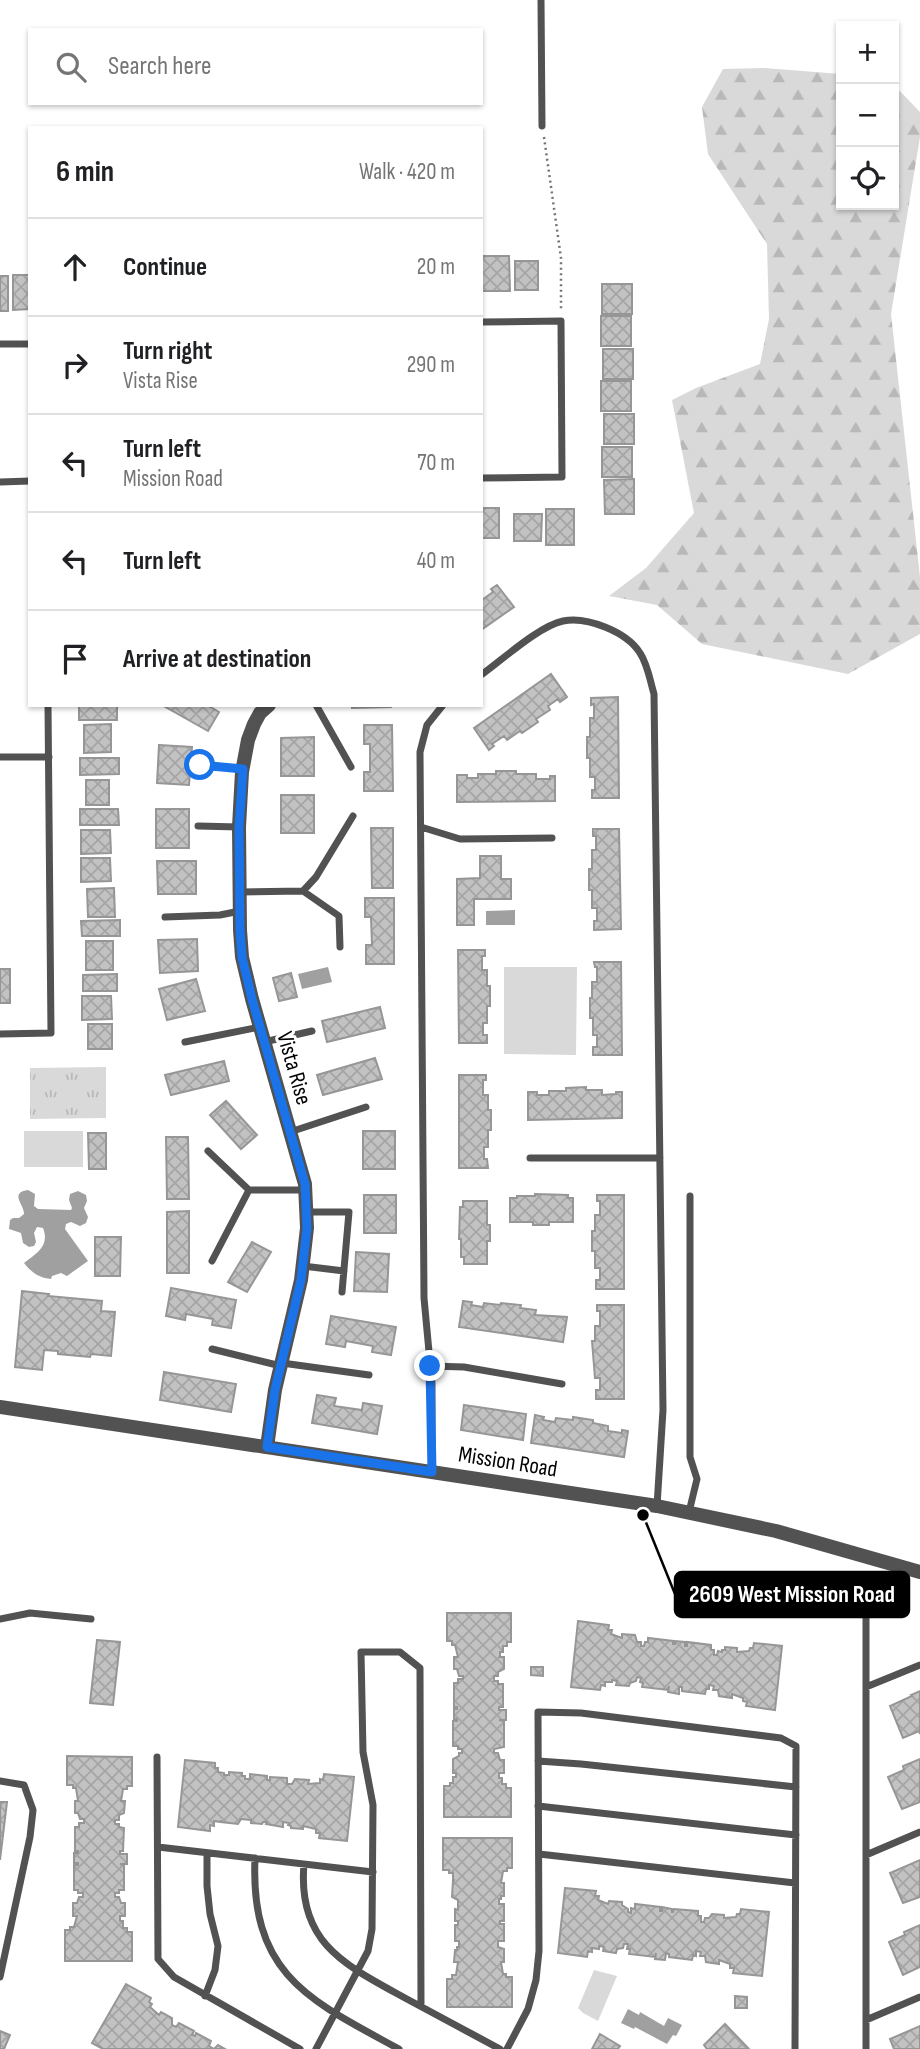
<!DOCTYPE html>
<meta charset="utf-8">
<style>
body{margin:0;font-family:"Sofia Sans Condensed",sans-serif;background:#f2f2f2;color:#202124}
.controls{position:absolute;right:21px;top:21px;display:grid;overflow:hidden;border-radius:0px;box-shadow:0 2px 5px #0004}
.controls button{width:63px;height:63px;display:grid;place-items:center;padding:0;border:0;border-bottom:2px solid #e0e0e0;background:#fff;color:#202124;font:35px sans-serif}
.stop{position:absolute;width:21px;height:21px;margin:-16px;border:5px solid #1a73e8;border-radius:50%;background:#fff}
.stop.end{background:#1a73e8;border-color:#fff;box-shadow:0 2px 7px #0008}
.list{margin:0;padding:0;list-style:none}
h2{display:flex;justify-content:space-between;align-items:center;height:91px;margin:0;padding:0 28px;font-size:30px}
h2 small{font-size:23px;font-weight:400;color:#757577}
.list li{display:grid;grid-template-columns:46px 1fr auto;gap:21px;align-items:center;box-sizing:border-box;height:98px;padding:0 28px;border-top:2px solid #e0e0e0}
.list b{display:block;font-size:26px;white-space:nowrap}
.list p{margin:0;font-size:23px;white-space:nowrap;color:#757577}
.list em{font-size:23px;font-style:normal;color:#757577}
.icon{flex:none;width:38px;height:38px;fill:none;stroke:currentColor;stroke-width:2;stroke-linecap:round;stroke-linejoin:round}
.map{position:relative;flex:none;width:920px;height:2049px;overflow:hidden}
.search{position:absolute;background:#fff;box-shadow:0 2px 5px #0004;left:28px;top:28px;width:455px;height:77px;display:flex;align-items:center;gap:18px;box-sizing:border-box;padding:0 24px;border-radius:0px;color:#757577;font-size:26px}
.panel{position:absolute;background:#fff;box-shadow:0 2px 5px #0004;left:28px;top:126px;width:455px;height:581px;border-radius:0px}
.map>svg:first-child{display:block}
.green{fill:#d9d9d9}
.forest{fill:url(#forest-firs)}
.park{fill:url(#park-tufts)}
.water{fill:#a0a0a0}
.building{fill:url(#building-cross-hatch);stroke:#969696;stroke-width:2}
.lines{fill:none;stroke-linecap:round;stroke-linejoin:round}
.path{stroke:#747474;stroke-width:2.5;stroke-dasharray:2 3.5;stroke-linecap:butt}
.service{stroke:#525252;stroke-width:7}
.minor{stroke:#525252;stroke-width:14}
.tertiary{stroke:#525252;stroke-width:14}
.route{stroke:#1a73e8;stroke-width:9}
.labels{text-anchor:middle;stroke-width:6;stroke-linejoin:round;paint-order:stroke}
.street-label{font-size:23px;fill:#000;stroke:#fff}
.leader{fill:none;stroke:#000;stroke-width:2.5}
.callout-dot{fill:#000;stroke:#fff;stroke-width:2.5}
.callout{fill:#000;stroke:#000;stroke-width:2.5}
.callout-label{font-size:24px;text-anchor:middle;font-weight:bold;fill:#fff}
</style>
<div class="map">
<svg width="920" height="2049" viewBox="0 0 920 2049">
<defs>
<pattern id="forest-firs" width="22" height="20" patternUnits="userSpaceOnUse" patternTransform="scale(1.75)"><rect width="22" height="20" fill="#d9d9d9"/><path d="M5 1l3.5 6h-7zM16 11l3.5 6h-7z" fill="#b8b8b8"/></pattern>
<pattern id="park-tufts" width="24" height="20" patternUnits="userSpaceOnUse" patternTransform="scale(1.75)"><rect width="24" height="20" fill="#d9d9d9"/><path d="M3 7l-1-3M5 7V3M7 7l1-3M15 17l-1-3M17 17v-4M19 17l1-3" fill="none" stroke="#b8b8b8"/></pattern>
<pattern id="building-cross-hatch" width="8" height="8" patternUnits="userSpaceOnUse" patternTransform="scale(1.75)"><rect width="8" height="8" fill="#c2c2c2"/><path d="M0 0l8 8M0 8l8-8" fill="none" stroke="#a5a5a5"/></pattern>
</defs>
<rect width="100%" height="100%" fill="#fff"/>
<path class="green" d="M504,967H577L576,1055L504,1054Z
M24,1131H83V1167H24Z
M594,1970L617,1976L598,2021L583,2013L578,2008Z"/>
<path class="forest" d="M764,68L841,74V205H894V85L920,112V137L891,314L920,577V634L848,674L702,644L657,605L609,596L646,568L694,513L672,400L696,388L760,364L769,319L767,244L708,154L702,107L723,69Z"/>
<path class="park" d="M106,1067V1118L30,1119V1068Z"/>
<path class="water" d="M515,910V925H486V911Z
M328,967L332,982L302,989L298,974Z
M28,1190L35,1194L34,1206L38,1209L71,1210L72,1208L69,1200L70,1194L78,1191L86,1195L87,1201L84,1208L88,1217L86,1223L80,1226L71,1222L66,1224L65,1229L88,1261L67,1276L61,1273L52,1276L51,1279C39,1278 31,1272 24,1263C37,1253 50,1246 43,1228L37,1227L34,1233L36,1242L34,1246L29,1247L23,1243L21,1233L9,1229L10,1220L13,1218H19L24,1214C24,1204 9,1193 28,1190Z
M628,2009L639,2015L640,2012L664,2026L668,2018L682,2025L676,2036L673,2035L667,2044L635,2027L634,2029L621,2023Z"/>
<path class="building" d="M481,256H509L510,291H481Z
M515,261H538V290H515Z
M13,275H30V309L13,310Z
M0,276H8V311H0Z
M602,284H632V314H602Z
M601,316H631V346H601Z
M603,349H633V379H603Z
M601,381H631V411H601Z
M604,414H634V444H604Z
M602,447H632V477H602Z
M634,479V514H605L604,480Z
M481,508H499V538H481Z
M546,509H574V545H546Z
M514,514H542L541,541H514Z
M497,585L514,607L481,630V599L482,600L493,592L491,589Z
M551,674L567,697L560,702L558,699L548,706L550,710L536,719L538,722L522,733L520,731L507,740L504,736L492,744L494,746L489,750L474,728Z
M618,697L619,798H592V790H595V777H590V758H587V737H590V718H594V704L591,705V698Z
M79,705H117V720H79Z
M162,705H207L219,712L208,731Z
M352,705H391V707L352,708Z
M111,724V752L84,753V725Z
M364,725H392L393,791H364V772H370V744H364Z
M314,737V776H281V738Z
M159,745L192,747L189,785L157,783Z
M80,758H119V774L80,775Z
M496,771H516V774H536V779H550V776H555V801L457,802V775H467V778H478V774H496Z
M86,780H109V805H86Z
M281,795H314V833H281Z
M80,809H118L119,825H80Z
M156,809H189V848H156Z
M371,828H393V888H372Z
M593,829H619L621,929L594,930V921H597V908H592V890H589V869H592V850H596V836H593Z
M81,830H110L111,853L81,854Z
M480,856H501V879H511V899H474V925H457V879L480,878Z
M81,858H110L111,881L81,882Z
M157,861H196V894H158Z
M114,888L115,917H88L87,889Z
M365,898H394V964H366V945H372L371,917H365Z
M120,920V936H82L81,921Z
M197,939L198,971L160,973L158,940Z
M86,941H113V970H86Z
M458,950H485V956H482V970H487V986H490V1006H487V1023H483V1035H487V1043H459Z
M594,962H621L622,1055H593V1047H597V1035H593V1018H590V998H592V982H597V967H595Z
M0,969H10V1003H0Z
M291,973L297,997L279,1001L273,978Z
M117,974V991H83V975Z
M196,979L205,1011L167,1020L159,989Z
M82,996H111L112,1019L82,1020Z
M380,1007L385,1028L327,1042L322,1021Z
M88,1024H112V1049H88Z
M375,1058L382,1079L323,1095L317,1075Z
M224,1061L229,1081L171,1095L165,1075Z
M459,1075H486V1080H483V1095H488V1110H491V1130H488V1147H484V1159H487L488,1168H459Z
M586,1087V1090H602V1095L616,1094V1092H622V1118L528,1120V1092H537V1095H549V1091H566V1088Z
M226,1101L257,1135L241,1149L210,1115Z
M363,1131H395V1169H363Z
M88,1133H106V1169H89Z
M166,1137H188L189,1199H167Z
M535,1194L568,1195V1198H573V1222H549V1225H533V1222H510V1198H517V1196H535Z
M364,1195H396V1233H364Z
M597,1195H624V1289H596V1280H600V1268H595V1251H592V1231H595V1215H600V1201H597Z
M463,1201H487V1225H490V1241H487V1264H464V1257H461V1239H459L460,1207H463Z
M189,1211V1273H167V1212Z
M95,1237H121L120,1276H95Z
M252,1242L271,1252L247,1292L228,1282Z
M356,1252L389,1254L387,1292L354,1291Z
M171,1288L236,1300L231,1328L212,1325L213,1319L186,1314L185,1320L166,1316Z
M22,1291L49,1294L48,1296L102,1301L101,1311L115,1312L111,1356L91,1354L90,1357L58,1354V1351L44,1350L42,1370L15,1367Z
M463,1301L472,1302L471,1305L483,1307L484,1303L500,1305L501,1303L521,1305L520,1308L536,1310L535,1315L567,1317L563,1342L459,1327Z
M597,1305H624V1399H596V1390H600V1378H595L592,1341H595V1326H600V1311H597Z
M331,1316L396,1327L391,1355L372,1352L373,1346L346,1341L345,1347L326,1344Z
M164,1372L236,1384L231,1412L160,1400Z
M317,1395L336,1398L334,1406L362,1410L363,1403L382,1406L377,1434L312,1423Z
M464,1405L526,1414L523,1440L461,1430Z
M535,1415L544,1417L543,1420L555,1422L556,1418L573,1420V1417L593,1420V1423L608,1426V1431L622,1433V1430L628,1431L624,1457L531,1443Z
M447,1613H511V1642H507V1646H503V1652H500V1657H504V1669L498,1672V1676H494V1681H498V1684H503V1707H499V1710H506V1720H499L504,1721V1747L494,1749V1753H498L500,1760H504V1773H499V1778H502V1784H506V1788H511V1817H444V1786H450V1783H453V1777H456V1773H453V1759L459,1756V1753H462V1749H458V1746H453V1721H457V1719H454V1709H457V1707H454V1683H458V1679H463V1676H459L457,1669H454V1657H458L455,1645H452V1641H447Z
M578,1621L609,1625L608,1630H612L611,1634L622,1638V1634L635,1635L637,1642H641V1646H644L645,1642H648V1638L673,1641V1644H675V1641L685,1642V1646H687V1642L711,1645V1650H714V1655H717L718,1651L722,1652V1650H725V1647L737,1648V1652L749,1651L750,1648H753L754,1643L782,1646L775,1710L746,1706L747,1702L743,1701V1698L732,1694V1698L719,1696L718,1690H713L714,1686L709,1685V1689H706L705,1694L682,1691V1687H679V1694L668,1692L669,1686L668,1690L642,1687L643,1683L640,1682L641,1678L637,1677L636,1681L630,1683L629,1686L616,1685L617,1681L612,1680V1682H605V1686L601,1685L600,1690L571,1687Z
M97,1640L120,1642L113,1705L90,1703Z
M531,1667H543V1676L531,1675Z
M920,1691V1734L919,1731L903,1738L890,1706L912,1696L911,1695Z
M67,1756L132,1757V1786H127V1789H123L121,1801H125L124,1813L119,1815V1820H115V1824H119V1827L124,1828L123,1851H120V1854H127V1864H120L124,1865V1890H119V1893H115V1897H119L121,1903H125V1916H120V1921H123V1928H127V1932H132V1961H65V1930H70V1927H74L77,1916H73V1903H77L79,1897H83V1893H78V1890H74V1865H78V1863H74V1853H78V1851H75V1827H79V1823H84V1819H80L78,1813H75V1801H78L76,1788H73V1785H67Z
M920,1759V1802L902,1809L888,1777L904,1770L903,1766Z
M185,1760L215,1763V1768H218V1772L224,1773V1775H229V1772L242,1773V1776H245V1779H250V1774L267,1776V1780H270V1777L287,1778V1784H292L295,1779L309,1780L308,1784L320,1783V1779L323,1780L324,1774L354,1777L347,1841L319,1838L320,1833H316V1829L303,1826V1829L291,1828V1826L288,1825L289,1823L283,1822V1827L266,1824L267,1822H263L262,1824L251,1823V1820L241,1819L238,1824L221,1822V1820V1822L214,1821V1826L210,1825V1831L178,1827Z
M0,1802H7L0,1860Z
M443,1838H512V1868H507V1871H503L501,1883H504V1896H501V1899H499V1904H504V1921H500V1924H504V1941H498V1947L504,1949V1962H501L503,1974H506V1977H512V2007H447V1979H452V1975H456L458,1962H454L455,1950H457V1947H459V1941H455V1925H458V1921H455V1909L458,1910V1900L452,1897L453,1880H455H453V1873H449V1870H443Z
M920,1860V1897L903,1903L890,1873Z
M565,1888L596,1891L595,1896H599L598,1900L608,1904L609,1901L622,1902V1905L628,1909V1912L631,1913V1908L635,1909V1904L660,1907V1911H662V1907L672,1909V1912H673L674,1909L698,1911V1916H701V1922H704L705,1918H709L712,1914L724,1915V1918L736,1917L737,1914H740L741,1909L769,1912L762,1976L733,1973L734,1968H730V1964L719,1960V1964L706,1962L705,1956H700L701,1952L696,1951V1956L693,1955L692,1960L669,1957V1954L666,1953L665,1960L655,1959L656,1953L655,1957L629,1954L630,1949H627L628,1944H624L623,1948L617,1949L616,1953L603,1951L604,1947L599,1946V1949L592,1948V1952L588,1951L587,1957L558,1953Z
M920,1925V1967L903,1975L889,1942L905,1935L904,1932Z
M126,1984L151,1998L149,2002L152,2004L150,2007L159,2015L161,2012L172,2018V2025L176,2027L179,2023L194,2031L192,2035L195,2036L196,2033L211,2041L209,2046L214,2049L218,2045L225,2049H103L92,2043Z
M735,1996L747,1997V2008H735Z
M725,2024L749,2049H707L704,2045Z
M920,2026V2049H894L890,2039Z
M0,2031L10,2035L4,2049H0Z
M600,2034L620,2046L618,2049H592Z"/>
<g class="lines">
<path class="path" d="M544,137L561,258V311"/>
<path class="service" d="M541,0L542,126
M481,322L561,321L562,477L481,478
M0,344H30
M0,482L30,481
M481,675C502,660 539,626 563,621C587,616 627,632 640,653C648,665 650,681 654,694L663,1410L657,1506
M316,705L351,767
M0,757H49
M200,765L243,769
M198,826L239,827
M421,827L460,839L552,838
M303,891L316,877L353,816
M240,892L303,891L339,916L340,947
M165,917L220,915L240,911
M0,1034L51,1033L48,705
M185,1042L260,1027
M264,1042L312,1031
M290,1132L366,1107
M208,1151L249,1190L212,1261
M530,1158H660
M249,1190H305
M306,1212H349L342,1292
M303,1266L344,1271
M212,1349L281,1366
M282,1363L369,1375
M430,1366L464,1367L562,1384
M432,1471V1384L424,1298L420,752L427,725L443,705
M689,1512L697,1479L690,1457V1196
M866,1611V2049
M0,1619L30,1613L91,1619
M866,1687L920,1665
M157,1757L158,1959L174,1977L300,2049
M538,1761L581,1764L796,1787
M0,1781L24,1785L33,1810L30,1837L0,1977
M538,1806L796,1835
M158,1847L373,1872
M539,1854L795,1883
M866,1855L920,1832
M255,1858C250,1975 309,2000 399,2049
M304,1864C297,1943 345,1965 405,1998C437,2015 468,2032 500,2049
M205,1996L215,1970L218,1946L210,1914L207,1886V1853
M866,2020L920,1997
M316,2049L368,1951L372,1929L373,1805L363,1752L361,1652H400L420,1668L421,2006
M507,2049L528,2009L536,1980L539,1951L538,1712L581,1713L781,1738L796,1746L795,2049"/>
<path class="minor" d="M267,1447L275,1390L301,1280L307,1228L305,1184L252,999L242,957L240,930L239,827L242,772L248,740L254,724L260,713L269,705"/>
<path class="tertiary" d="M0,1407L657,1506L776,1531L920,1572"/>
</g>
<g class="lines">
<path class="route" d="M200,765L243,769L239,827L240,930L242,957L252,999L305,1184L307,1228L301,1280L275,1390L267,1447L432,1472L430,1366"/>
</g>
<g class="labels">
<g class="street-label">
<text transform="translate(295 1068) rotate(74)" y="8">Vista Rise</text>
<text transform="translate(508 1461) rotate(9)" y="8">Mission Road</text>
</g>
</g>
<path class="leader" d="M643 1515L675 1594"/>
<circle class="callout-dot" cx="643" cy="1515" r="7"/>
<rect class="callout" x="675" y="1572" width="234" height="45" rx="7"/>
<g class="callout-label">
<text x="792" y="1602">2609 West Mission Road</text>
</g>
</svg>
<div class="controls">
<button>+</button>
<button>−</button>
<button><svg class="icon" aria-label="locate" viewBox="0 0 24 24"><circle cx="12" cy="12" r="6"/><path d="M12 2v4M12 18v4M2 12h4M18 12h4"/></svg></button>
</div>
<div class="stop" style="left:200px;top:765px"></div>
<div class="stop end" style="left:430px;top:1366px"></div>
<div class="search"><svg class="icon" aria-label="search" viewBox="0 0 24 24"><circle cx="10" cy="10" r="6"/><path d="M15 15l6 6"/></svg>Search here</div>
<section class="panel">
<h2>6 min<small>Walk · 420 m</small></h2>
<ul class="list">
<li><svg class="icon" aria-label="ahead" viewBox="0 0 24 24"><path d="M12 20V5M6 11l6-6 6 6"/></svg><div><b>Continue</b></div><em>20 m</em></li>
<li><svg class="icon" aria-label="right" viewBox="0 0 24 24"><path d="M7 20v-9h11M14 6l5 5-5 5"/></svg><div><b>Turn right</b><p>Vista Rise</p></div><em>290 m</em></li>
<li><svg class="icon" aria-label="left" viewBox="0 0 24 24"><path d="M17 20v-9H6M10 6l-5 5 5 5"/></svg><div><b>Turn left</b><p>Mission Road</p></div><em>70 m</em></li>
<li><svg class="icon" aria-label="left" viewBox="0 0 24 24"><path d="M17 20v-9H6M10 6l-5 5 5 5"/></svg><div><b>Turn left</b></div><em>40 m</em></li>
<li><svg class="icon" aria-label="arrive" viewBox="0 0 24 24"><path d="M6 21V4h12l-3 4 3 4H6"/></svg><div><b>Arrive at destination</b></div></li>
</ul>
</section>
</div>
